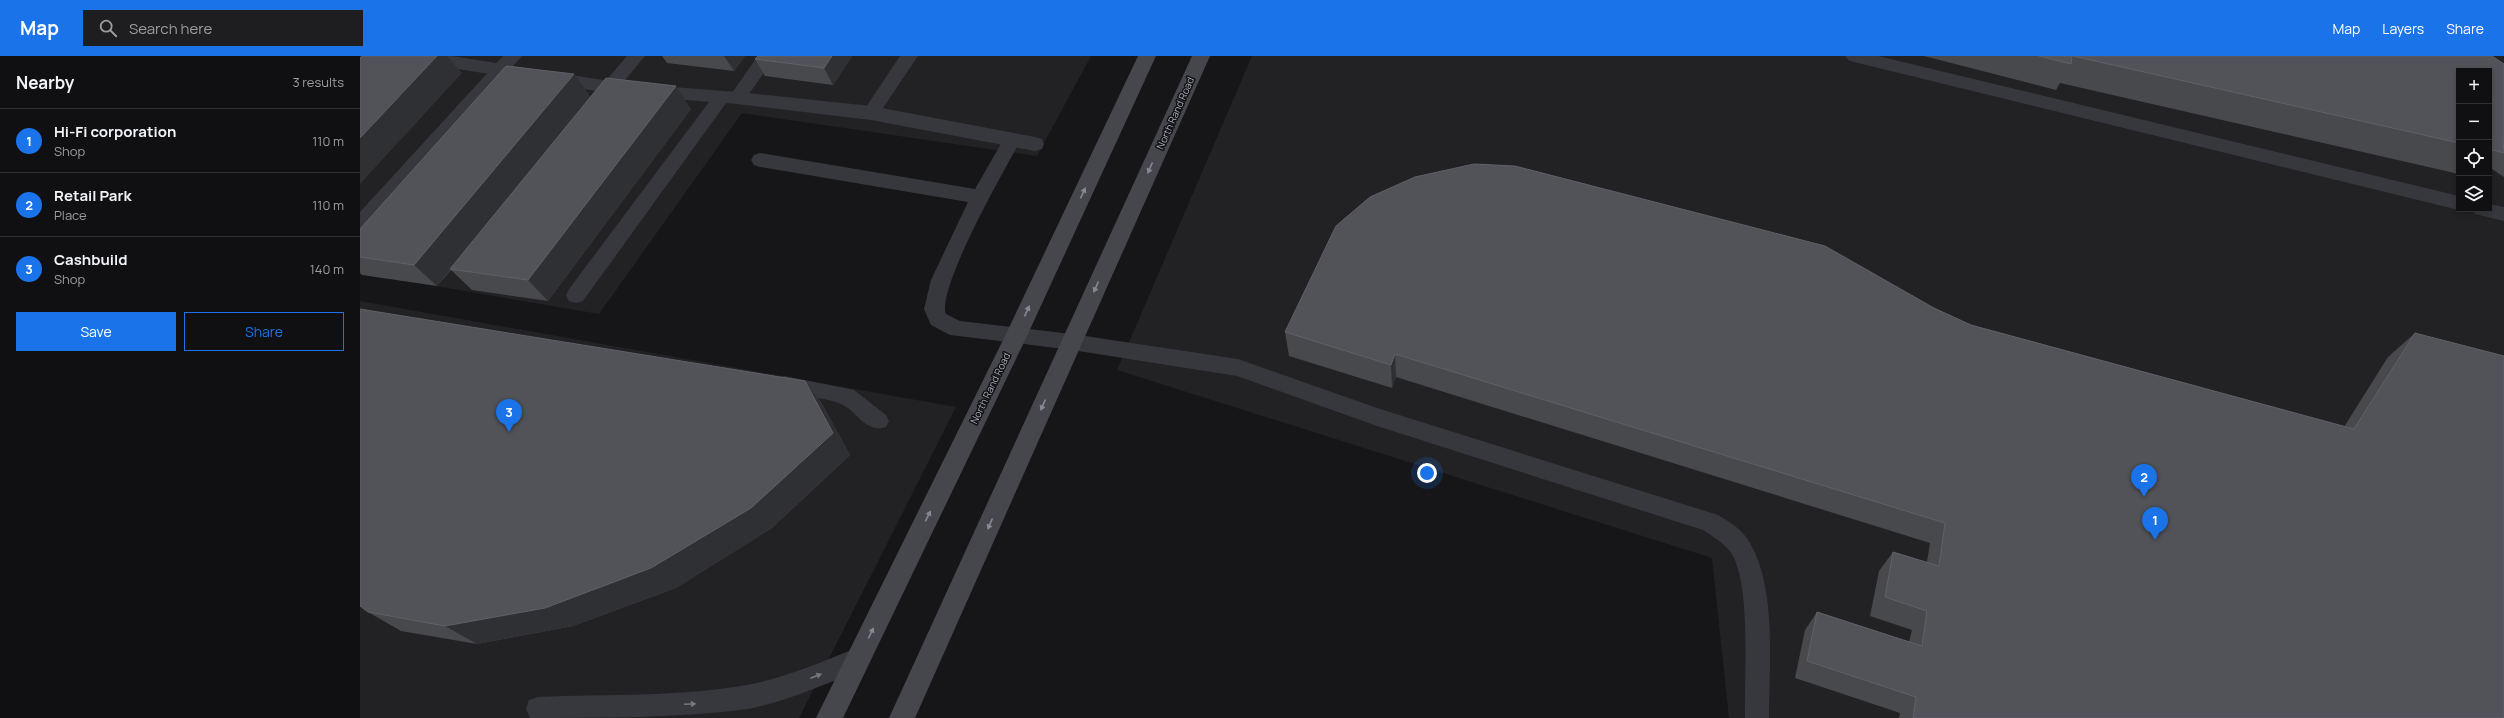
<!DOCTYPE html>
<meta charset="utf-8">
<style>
body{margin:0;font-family:Manrope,sans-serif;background:#1e1e20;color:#f1f3f6}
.controls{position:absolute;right:12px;top:12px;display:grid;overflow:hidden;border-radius:0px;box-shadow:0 2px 6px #0003}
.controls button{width:36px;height:36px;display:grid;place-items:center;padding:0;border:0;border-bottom:1px solid #303032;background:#101012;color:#f1f3f6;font:20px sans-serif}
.you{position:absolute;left:1067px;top:417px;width:14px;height:14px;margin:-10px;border:3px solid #fff;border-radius:50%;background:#1a73e8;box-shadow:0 0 0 6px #1a73e833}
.badge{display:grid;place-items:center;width:26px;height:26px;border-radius:50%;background:#1a73e8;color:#fff;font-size:13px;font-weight:700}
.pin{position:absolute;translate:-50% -33px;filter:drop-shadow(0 1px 2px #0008)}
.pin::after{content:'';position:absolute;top:21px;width:14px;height:12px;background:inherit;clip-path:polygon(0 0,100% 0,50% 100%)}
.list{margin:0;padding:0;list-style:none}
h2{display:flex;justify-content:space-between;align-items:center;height:52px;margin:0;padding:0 16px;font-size:17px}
h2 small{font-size:13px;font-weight:400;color:#9c9d9f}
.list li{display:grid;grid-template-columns:26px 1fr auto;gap:12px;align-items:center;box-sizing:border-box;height:64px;padding:0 16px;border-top:1px solid #303032}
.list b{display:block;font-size:15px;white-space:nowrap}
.list p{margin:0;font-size:13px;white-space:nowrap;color:#9c9d9f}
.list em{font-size:13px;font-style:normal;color:#9c9d9f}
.actions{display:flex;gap:8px;padding:12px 16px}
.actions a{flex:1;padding:9px 0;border:1px solid #1a73e8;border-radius:0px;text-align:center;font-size:14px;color:#1a73e8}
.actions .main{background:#1a73e8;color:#fff}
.icon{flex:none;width:22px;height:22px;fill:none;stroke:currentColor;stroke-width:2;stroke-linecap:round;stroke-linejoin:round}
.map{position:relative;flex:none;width:2144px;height:662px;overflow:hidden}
header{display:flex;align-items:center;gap:24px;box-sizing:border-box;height:56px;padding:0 20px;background:#1a73e8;color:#fff}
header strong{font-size:19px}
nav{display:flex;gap:22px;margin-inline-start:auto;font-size:14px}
.search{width:280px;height:36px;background:#1e1e20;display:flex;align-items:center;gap:10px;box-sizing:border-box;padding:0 14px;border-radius:0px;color:#9c9d9f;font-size:15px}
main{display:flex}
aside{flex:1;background:#101012}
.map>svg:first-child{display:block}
.built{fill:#222225;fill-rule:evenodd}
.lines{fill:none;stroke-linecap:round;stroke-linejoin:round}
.lane{fill:#37383d;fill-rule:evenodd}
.street{fill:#37383d;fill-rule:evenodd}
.secondary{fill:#45474d;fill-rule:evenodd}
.wall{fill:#47494d}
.shaded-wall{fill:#2f3033}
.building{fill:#525359;stroke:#5f6168}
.oneway{fill:#858993}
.oneway2{fill:#757881}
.labels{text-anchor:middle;stroke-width:3;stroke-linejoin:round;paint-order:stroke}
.street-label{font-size:10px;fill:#a8adb8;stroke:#111113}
</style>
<header>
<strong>Map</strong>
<div class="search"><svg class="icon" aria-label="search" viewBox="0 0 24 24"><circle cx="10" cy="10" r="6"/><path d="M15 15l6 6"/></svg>Search here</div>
<nav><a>Map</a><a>Layers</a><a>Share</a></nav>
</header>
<main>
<aside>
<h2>Nearby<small>3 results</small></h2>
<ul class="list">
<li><span class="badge">1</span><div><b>Hi-Fi corporation</b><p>Shop</p></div><em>110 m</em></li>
<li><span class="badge">2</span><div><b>Retail Park</b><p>Place</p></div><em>110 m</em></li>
<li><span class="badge">3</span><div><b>Cashbuild</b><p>Shop</p></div><em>140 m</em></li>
</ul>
<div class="actions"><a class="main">Save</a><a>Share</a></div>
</aside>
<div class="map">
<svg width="2144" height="662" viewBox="0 0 2144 662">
<rect width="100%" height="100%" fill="#161618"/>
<path class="built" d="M0,0H731L677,100L382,57L239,258L0,217Z
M892,0H2144V662H1369L1352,502L757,314ZM2099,15H2129V153H2099Z
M0,245L596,351L439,662H0Z"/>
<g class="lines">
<path class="lane" d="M143,0H162L7,173L0,175V156Z
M267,0H285L256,35L250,37L244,35L241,31L244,27Z
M398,0H416L383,46L377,48L369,43L223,245L216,247L209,245L206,239L209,233L355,38L361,36L369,41Z
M540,0H558L517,61L511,63L505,61L502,57Z
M1485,0H1518L2099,140V153H2102L2099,154L1494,6L1488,4Z
M652,78L658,79L661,84C646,111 576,233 586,258L600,265L712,278L878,303L1017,352L1358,459C1370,466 1383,474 1390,487C1417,534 1409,609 1409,662H1385C1384,621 1391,535 1373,500C1367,489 1354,481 1343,474L1017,370L877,320L712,294L590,279L571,269L564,253L571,224L608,146L400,111L394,109L391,104L394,99L400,97L615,133L646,79Z
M2129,148L2144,151V165L2115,158L2113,153H2129Z
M424,320L494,334L526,359L529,365L526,371C506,378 497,355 481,348C464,340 436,342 417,335L414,329L417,323Z
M497,592L506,596L509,604L506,612C467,627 429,645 388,653C319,662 241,662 170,662L166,653L169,644L178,641C247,638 319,641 387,629C425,622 461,606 497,592Z"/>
<path class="street" d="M44,0H92L262,27L377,36L511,50L675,81L682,83L684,88L682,93L675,95L511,64L377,48L262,39L53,6L47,4Z"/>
<path class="secondary" d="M778,0H796L667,280L483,662H456L645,280Z
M832,0H850L555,662H529Z"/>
</g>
<path class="wall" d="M302,0H385L374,15L307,7Z
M398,0H492L473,29L405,20L395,3Z
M1564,0H2132L2144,8V121L2132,113L2129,112V15H2099V118L1700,27L1696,34Z
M231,40L331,53L188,245L112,234L91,214L77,230L2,219L0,217V173Z
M1574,252L1611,269L1984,371L2028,301L2055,277L2144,662H1539L1540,657L1435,622L1445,574L1457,556L1549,586L1552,574L1510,560L1519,515L1533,496L1567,506L1570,487L1036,321L1032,332L929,300L925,276Z
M445,325L462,348L490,399L412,472L316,532L213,570L117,588L41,575L8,556Z"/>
<path class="shaded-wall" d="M77,0H87L102,17L0,128V82Z
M364,0H385L374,15Z
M472,0H492L473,29L464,12Z
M214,18L231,41L77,230L54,209Z
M316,30L331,53L188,245L168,224Z
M1035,298L1036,321L1032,332L1031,309Z
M445,325L462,348L490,399L412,472L316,532L213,570L117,588L85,570Z"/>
<path class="building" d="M2,0H77L0,82V2Z
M398,0H472L464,12L395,3Z
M1679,0H1712L1711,8Z
M1713,0H2132L2144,8V84H2143L2144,97L2129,93V15H2099V87Z
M146,10L214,18L54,209L0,201V173Z
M246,22L316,30L168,224L90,213Z
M1114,108L1155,110L1465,190L1574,252L1611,269L1994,373L2055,277L2144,300V662H1553L1556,641L1447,605L1457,556L1562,590L1567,555L1525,541L1533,496L1579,510L1585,467L1035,298L1031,309L925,276L976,170L1010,141L1055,121Z
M0,253L445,325L473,377L391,452L291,512L185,552L85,570L8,556L0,550Z"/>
<defs><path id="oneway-solid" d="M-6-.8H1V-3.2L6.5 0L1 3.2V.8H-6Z"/></defs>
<g class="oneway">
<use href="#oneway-solid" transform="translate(790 112) rotate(114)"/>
<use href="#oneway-solid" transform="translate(723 137) rotate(-65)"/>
<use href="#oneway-solid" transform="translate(736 231) rotate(114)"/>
<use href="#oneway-solid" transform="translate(667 255) rotate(-65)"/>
<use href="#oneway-solid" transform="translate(683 349) rotate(114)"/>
<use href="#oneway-solid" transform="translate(568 460) rotate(-64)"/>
<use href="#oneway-solid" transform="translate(630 468) rotate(114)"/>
<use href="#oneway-solid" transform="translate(511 577) rotate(-64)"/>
</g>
<g class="oneway2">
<use href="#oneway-solid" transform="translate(456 620) rotate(-21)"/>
<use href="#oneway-solid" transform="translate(330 648) rotate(-3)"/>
</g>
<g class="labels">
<g class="street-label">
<text transform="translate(815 57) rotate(-66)" y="4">North Rand Road</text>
<text transform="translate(630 332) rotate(-64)" y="4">North Rand Road</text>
</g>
</g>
</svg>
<div class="controls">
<button>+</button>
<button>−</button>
<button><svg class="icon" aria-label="locate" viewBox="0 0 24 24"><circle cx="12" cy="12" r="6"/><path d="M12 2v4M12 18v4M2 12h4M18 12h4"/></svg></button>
<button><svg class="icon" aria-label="layers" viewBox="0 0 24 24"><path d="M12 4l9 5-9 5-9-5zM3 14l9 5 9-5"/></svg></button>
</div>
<div class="you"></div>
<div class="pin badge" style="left:1795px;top:484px">1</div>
<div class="pin badge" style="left:1784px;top:441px">2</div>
<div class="pin badge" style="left:149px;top:376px">3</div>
</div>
</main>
